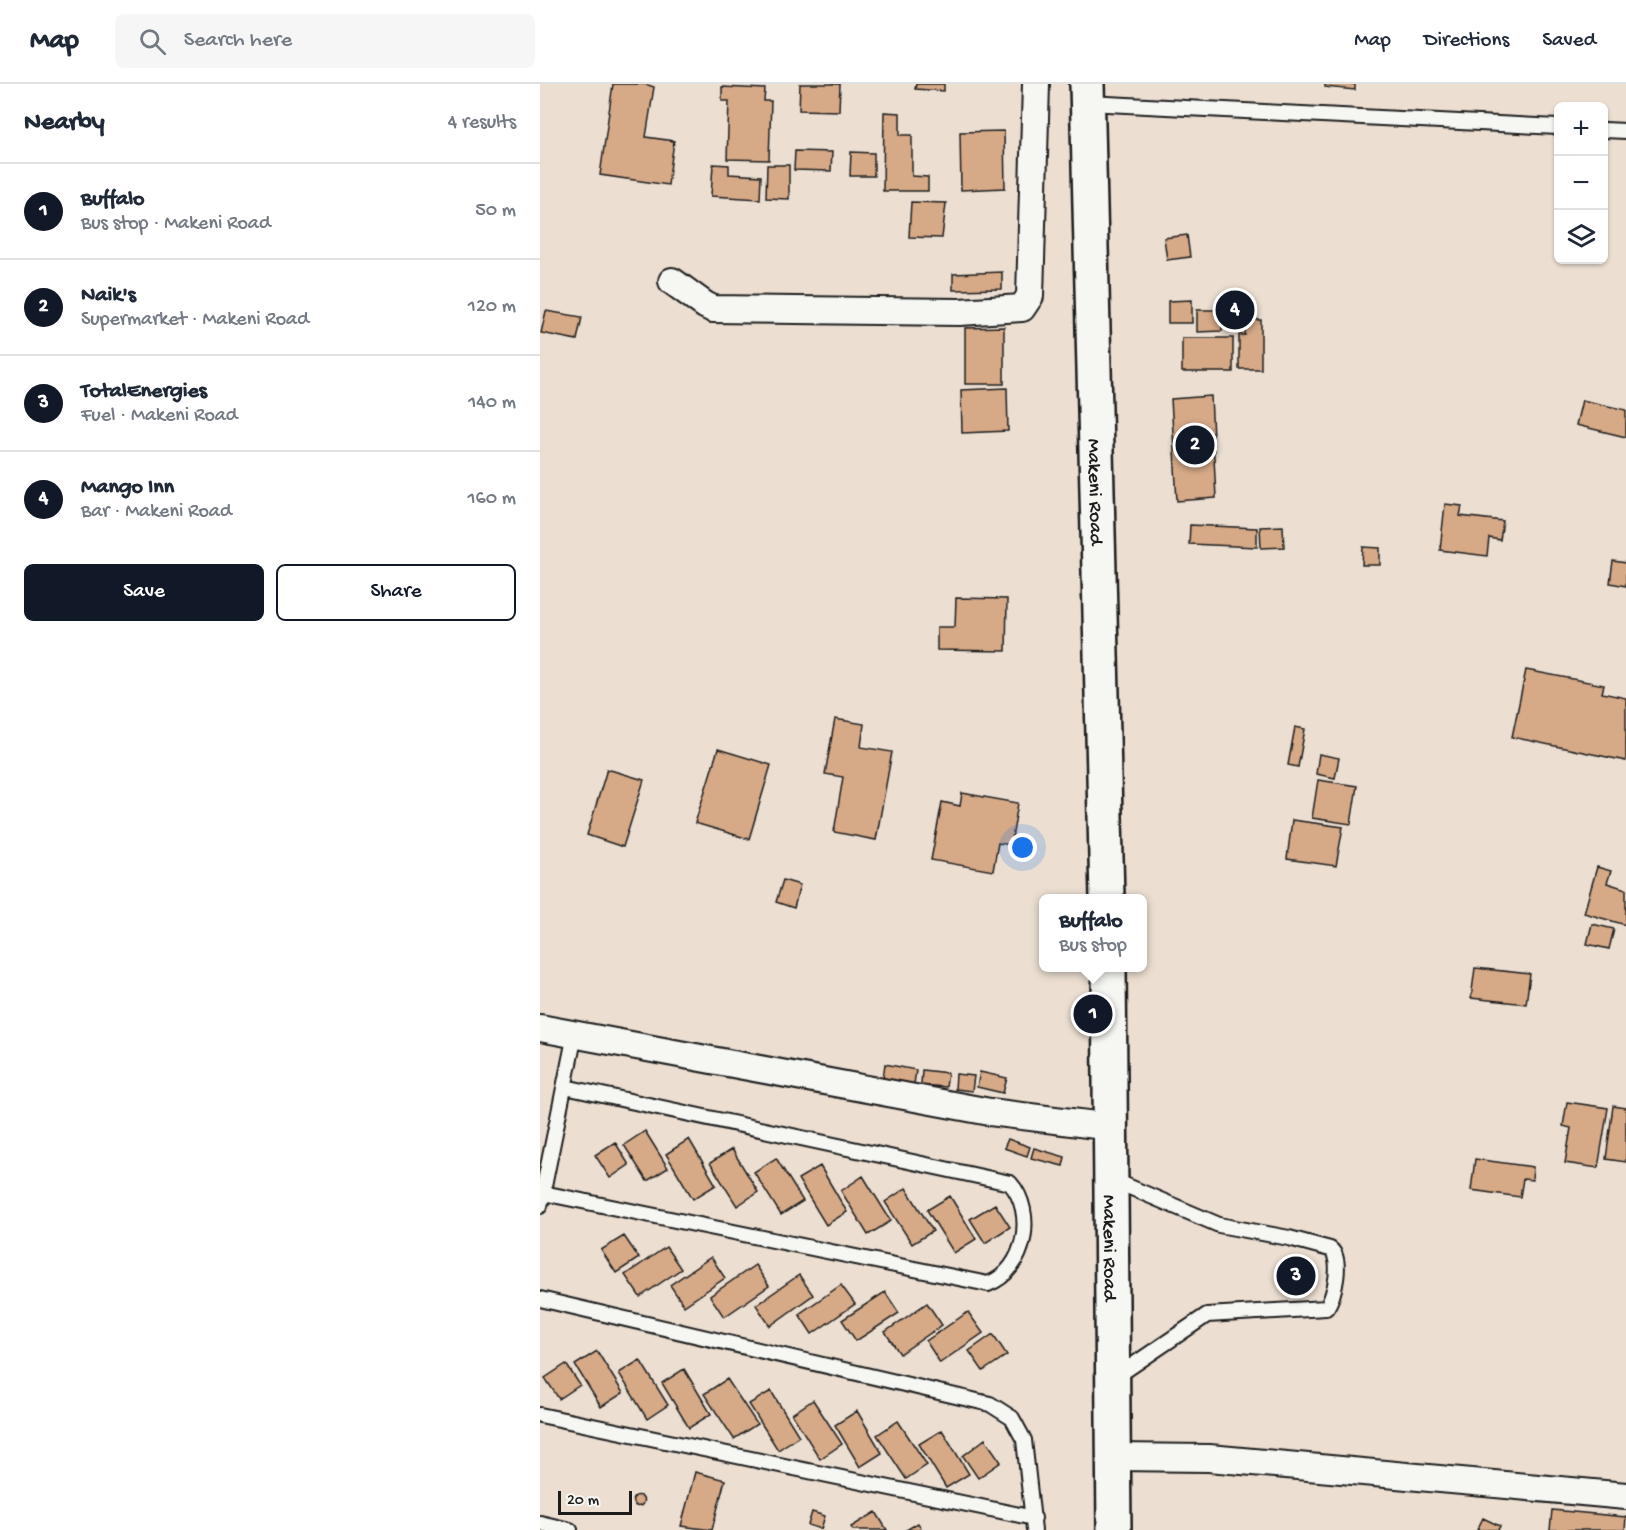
<!DOCTYPE html>
<meta charset="utf-8">
<style>
body{margin:0;font-family:"Gochi Hand",sans-serif;background:#f6f6f7;color:#1f2937}
.controls{position:absolute;right:18px;top:18px;display:grid;overflow:hidden;border-radius:9px;box-shadow:0 2px 4px #0004}
.controls button{width:54px;height:54px;display:grid;place-items:center;padding:0;border:0;border-bottom:2px solid #e0e1e3;background:#fff;color:#1f2937;font:30px sans-serif}
.scale{position:absolute;left:18px;bottom:15px;width:74px;box-sizing:border-box;padding-left:6px;border:3px solid #1c1c1c;border-top:0;font-size:16px;line-height:21px;white-space:nowrap;color:#1c1c1c;-webkit-text-stroke:4px #f6f6f2;paint-order:stroke}
.you{position:absolute;left:483px;top:764px;width:21px;height:21px;margin:-15px;border:4px solid #fff;border-radius:50%;background:#1a73e8;box-shadow:0 0 0 9px #1a73e833}
.badge{display:grid;place-items:center;width:39px;height:39px;border-radius:50%;background:#111827;color:#fff;font-size:20px;font-weight:700}
.pin{position:absolute;translate:-50% -50%;border:3px solid #fff;box-shadow:0 2px 6px #0006}
.popup{position:absolute;left:499px;top:810px;width:108px;height:78px;box-sizing:border-box;display:grid;place-content:center;border-radius:9px;background:#fff;filter:drop-shadow(0 2px 4px #0005);font-size:20px;white-space:nowrap;color:#747a83}
.popup b{font-size:22px;color:#1f2937}
.popup::after{content:'';position:absolute;left:50%;top:100%;margin-left:-12px;border:12px solid transparent;border-top-color:#fff}
.list{margin:0;padding:0;list-style:none}
h2{display:flex;justify-content:space-between;align-items:center;height:78px;margin:0;padding:0 24px;font-size:26px}
h2 small{font-size:20px;font-weight:400;color:#747a83}
.list li{display:grid;grid-template-columns:39px 1fr auto;gap:18px;align-items:center;box-sizing:border-box;height:96px;padding:0 24px;border-top:2px solid #e0e1e3}
.list b{display:block;font-size:22px;white-space:nowrap}
.list p{margin:0;font-size:20px;white-space:nowrap;color:#747a83}
.list em{font-size:20px;font-style:normal;color:#747a83}
.actions{display:flex;gap:12px;padding:18px 24px}
.actions a{flex:1;padding:14px 0;border:2px solid #111827;border-radius:9px;text-align:center;font-size:21px;color:#111827}
.actions .main{background:#111827;color:#fff}
.icon{flex:none;width:33px;height:33px;fill:none;stroke:currentColor;stroke-width:2;stroke-linecap:round;stroke-linejoin:round}
.map{position:relative;flex:none;width:1086px;height:1446px;overflow:hidden}
header{display:flex;align-items:center;gap:36px;box-sizing:border-box;height:84px;padding:0 30px;background:#fff;border-bottom:2px solid #e0e1e3}
header strong{font-size:28px}
nav{display:flex;gap:33px;margin-inline-start:auto;font-size:21px}
.search{width:420px;height:54px;background:#f6f6f7;display:flex;align-items:center;gap:15px;box-sizing:border-box;padding:0 21px;border-radius:9px;color:#747a83;font-size:22px}
main{display:flex}
aside{flex:1;background:#fff}
.map>svg:first-child{display:block}
.building{fill:#d6a987;stroke:#1c1c1c;stroke-width:1.5}
.lines{fill:none;stroke-linecap:round;stroke-linejoin:round}
.service-casing{stroke:#1c1c1c;stroke-width:18}
.minor-casing{stroke:#1c1c1c;stroke-width:30}
.secondary-casing{stroke:#1c1c1c;stroke-width:38}
.service{stroke:#f6f6f2;stroke-width:14}
.minor{stroke:#f6f6f2;stroke-width:26}
.secondary{stroke:#f6f6f2;stroke-width:33}
.labels{text-anchor:middle;stroke-width:4.5;stroke-linejoin:round;paint-order:stroke}
.street-label{font-size:20px;fill:#1c1c1c;stroke:#f6f6f2}
</style>
<header>
<strong>Map</strong>
<div class="search"><svg class="icon" aria-label="search" viewBox="0 0 24 24"><circle cx="10" cy="10" r="6"/><path d="M15 15l6 6"/></svg>Search here</div>
<nav><a>Map</a><a>Directions</a><a>Saved</a></nav>
</header>
<main>
<aside>
<h2>Nearby<small>4 results</small></h2>
<ul class="list">
<li><span class="badge">1</span><div><b>Buffalo</b><p>Bus stop · Makeni Road</p></div><em>50 m</em></li>
<li><span class="badge">2</span><div><b>Naik's</b><p>Supermarket · Makeni Road</p></div><em>120 m</em></li>
<li><span class="badge">3</span><div><b>TotalEnergies</b><p>Fuel · Makeni Road</p></div><em>140 m</em></li>
<li><span class="badge">4</span><div><b>Mango Inn</b><p>Bar · Makeni Road</p></div><em>160 m</em></li>
</ul>
<div class="actions"><a class="main">Save</a><a>Share</a></div>
</aside>
<div class="map">
<svg width="1086" height="1446" viewBox="0 0 1086 1446">
<rect width="100%" height="100%" fill="#ecdfd2"/>
<filter id="ink" filterUnits="userSpaceOnUse"><feTurbulence type="fractalNoise" baseFrequency=".0167" numOctaves="2"/><feDisplacementMap in="SourceGraphic" scale="12" xChannelSelector="R" yChannelSelector="G"/><feConvolveMatrix kernelMatrix="1 2 1 2 8 2 1 2 1" color-interpolation-filters="sRGB"/></filter>
<g filter="url(#ink)">
<path class="building" d="M73,0H105L114,3L106,53L134,57L128,101L60,91Z
M260,0H300L299,27L259,26Z
M376,0H404V7L375,5Z
M785,0H815V6L785,3Z
M182,3L225,5L224,17H231L229,76L187,75L189,17H182Z
M344,28L360,29V51H372V92L388,93V107H343Z
M464,47L465,104L421,106L420,48Z
M255,67L292,68L291,87L254,86Z
M311,68L334,69V92H310Z
M173,80L189,81V90L221,92L220,115L171,112Z
M227,81H249V115L226,114Z
M371,118L406,119L402,154L369,153Z
M647,151L650,173L627,176L624,154Z
M462,188V205L413,206V190Z
M652,216V239H628V217Z
M657,226H682V247L657,248Z
M6,227L42,233L37,256L1,249Z
M705,236H721V285H699V251H705Z
M464,243V300H425V244Z
M642,254H693V288H642Z
M467,304L468,347L422,349L421,306Z
M671,312L676,414L637,417L631,315Z
M1042,316L1086,326V353L1036,341Z
M905,420L922,422L920,432L963,437L960,456L949,454L947,472L900,466Z
M650,441L717,444V463L649,460Z
M743,442L744,463L721,464L720,443Z
M823,463L840,464V481H822Z
M1073,477L1086,479V502L1070,499Z
M416,514L467,515L466,567L397,566V543H415Z
M986,586L1064,601L1062,609L1086,614V677L972,653Z
M295,635L324,640L321,663L352,668L336,756L294,748L303,693L285,690Z
M755,643L765,645L758,683L748,681Z
M178,665L231,681L209,755L155,739Z
M779,670L799,674L795,694L776,690Z
M67,685L104,696L83,763L47,751Z
M778,696L817,702L811,740L772,734Z
M422,709L478,719L471,761L458,759L453,787L391,776L402,718L420,722Z
M752,736L803,743L796,782L747,775Z
M1057,783L1071,787L1067,799L1086,805V841L1044,829Z
M243,796L260,801L254,824L236,818Z
M1052,840L1074,845L1069,865L1047,860Z
M935,884L990,890L986,920L931,914Z
M345,980L376,986L374,1000L343,994Z
M382,986L408,989L406,1003L381,1001Z
M440,988L467,994L463,1009L437,1003Z
M416,990L434,992L432,1007L415,1005Z
M1027,1018L1068,1024L1058,1084L1025,1079L1031,1044L1023,1042Z
M1073,1022L1086,1024V1078L1066,1075Z
M105,1047L128,1084L107,1097L84,1061Z
M149,1055L176,1101L153,1115L126,1070Z
M468,1055L490,1063L487,1072L464,1064Z
M75,1058L89,1081L70,1094L55,1071Z
M494,1064L525,1073L523,1082L491,1074Z
M192,1065L218,1108L197,1122L170,1079Z
M236,1074L263,1117L241,1131L214,1088Z
M935,1075L993,1083L992,1096L983,1095L980,1113L931,1106Z
M280,1082L307,1128L286,1141L258,1095Z
M323,1092L351,1137L328,1151L301,1107Z
M366,1104L393,1147L372,1160L345,1118Z
M410,1112L436,1155L414,1169L387,1126Z
M455,1120L470,1143L445,1159L430,1135Z
M84,1152L99,1174L76,1189L61,1166Z
M126,1163L141,1185L100,1213L85,1191Z
M171,1173L185,1194L144,1222L130,1201Z
M215,1181L229,1202L184,1233L170,1212Z
M259,1191L273,1211L230,1242L216,1221Z
M301,1201L315,1220L272,1250L259,1230Z
M345,1208L359,1229L316,1257L302,1236Z
M387,1219L402,1241L360,1270L345,1248Z
M428,1228L443,1249L400,1279L386,1257Z
M453,1250L467,1271L443,1287L429,1267Z
M57,1267L83,1309L61,1323L35,1281Z
M100,1276L128,1321L107,1335L79,1289Z
M26,1280L40,1301L19,1315L5,1294Z
M144,1285L171,1330L149,1344L122,1299Z
M187,1295L217,1340L194,1355L164,1310Z
M231,1307L259,1352L238,1366L209,1320Z
M273,1316L302,1360L280,1375L252,1330Z
M317,1327L342,1369L320,1383L295,1341Z
M358,1337L387,1381L366,1395L337,1351Z
M402,1346L429,1390L406,1404L379,1360Z
M445,1355L461,1378L438,1394L423,1372Z
M155,1388L185,1396L172,1446L141,1442Z
M92.5 1417a5.5 5.5 0 1 1 11 0a5.5 5.5 0 1 1-11 0Z
M1012,1426L1086,1433L1085,1446H1010Z
M272,1428L285,1432L281,1445L268,1441Z
M336,1428L347,1446H313L311,1443Z
M943,1434L960,1442L958,1446H937Z
M378,1439L382,1446H366Z"/>
<g class="lines">
<defs>
<path id="service" d="M548,19L1018,43
M1064,46L1086,47
M573,1096L679,1141L749,1154L790,1165C803,1174 795,1213 786,1224L667,1231L574,1294
M3,1109L448,1200C486,1186 496,1128 470,1099L25,1003
M0,1122L35,950
M0,1215L450,1320L472,1334L484,1356L494,1446
M0,1331L494,1434
M0,1439L30,1446"/>
<path id="minor" d="M132,197L165,221L173,225L419,228L482,224L490,212L496,0
M0,944L450,1028L572,1043
M573,1373L669,1374L1086,1412"/>
<g id="secondary">
<path id="s1" d="M547,0L567,814"/>
<path id="s2" d="M569,884L574,1446"/>
</g>
</defs>
<use href="#service" class="service-casing"/>
<use href="#minor" class="minor-casing"/>
<use href="#secondary" class="secondary-casing"/>
<use href="#service" class="service"/>
<use href="#minor" class="minor"/>
<use href="#secondary" class="secondary"/>
</g>
</g>
<g class="labels">
<g class="street-label">
<text dy="7" stroke="none"><textPath href="#s1" startOffset="408">Makeni Road</textPath></text>
<text dy="7" stroke="none"><textPath href="#s2" startOffset="280">Makeni Road</textPath></text>
</g>
</g>
</svg>
<div class="controls">
<button>+</button>
<button>−</button>
<button><svg class="icon" aria-label="layers" viewBox="0 0 24 24"><path d="M12 4l9 5-9 5-9-5zM3 14l9 5 9-5"/></svg></button>
</div>
<div class="scale">20 m</div>
<div class="you"></div>
<div class="pin badge" style="left:553px;top:930px">1</div>
<div class="popup"><b>Buffalo</b>Bus stop</div>
<div class="pin badge" style="left:655px;top:361px">2</div>
<div class="pin badge" style="left:756px;top:1192px">3</div>
<div class="pin badge" style="left:695px;top:226px">4</div>
</div>
</main>
